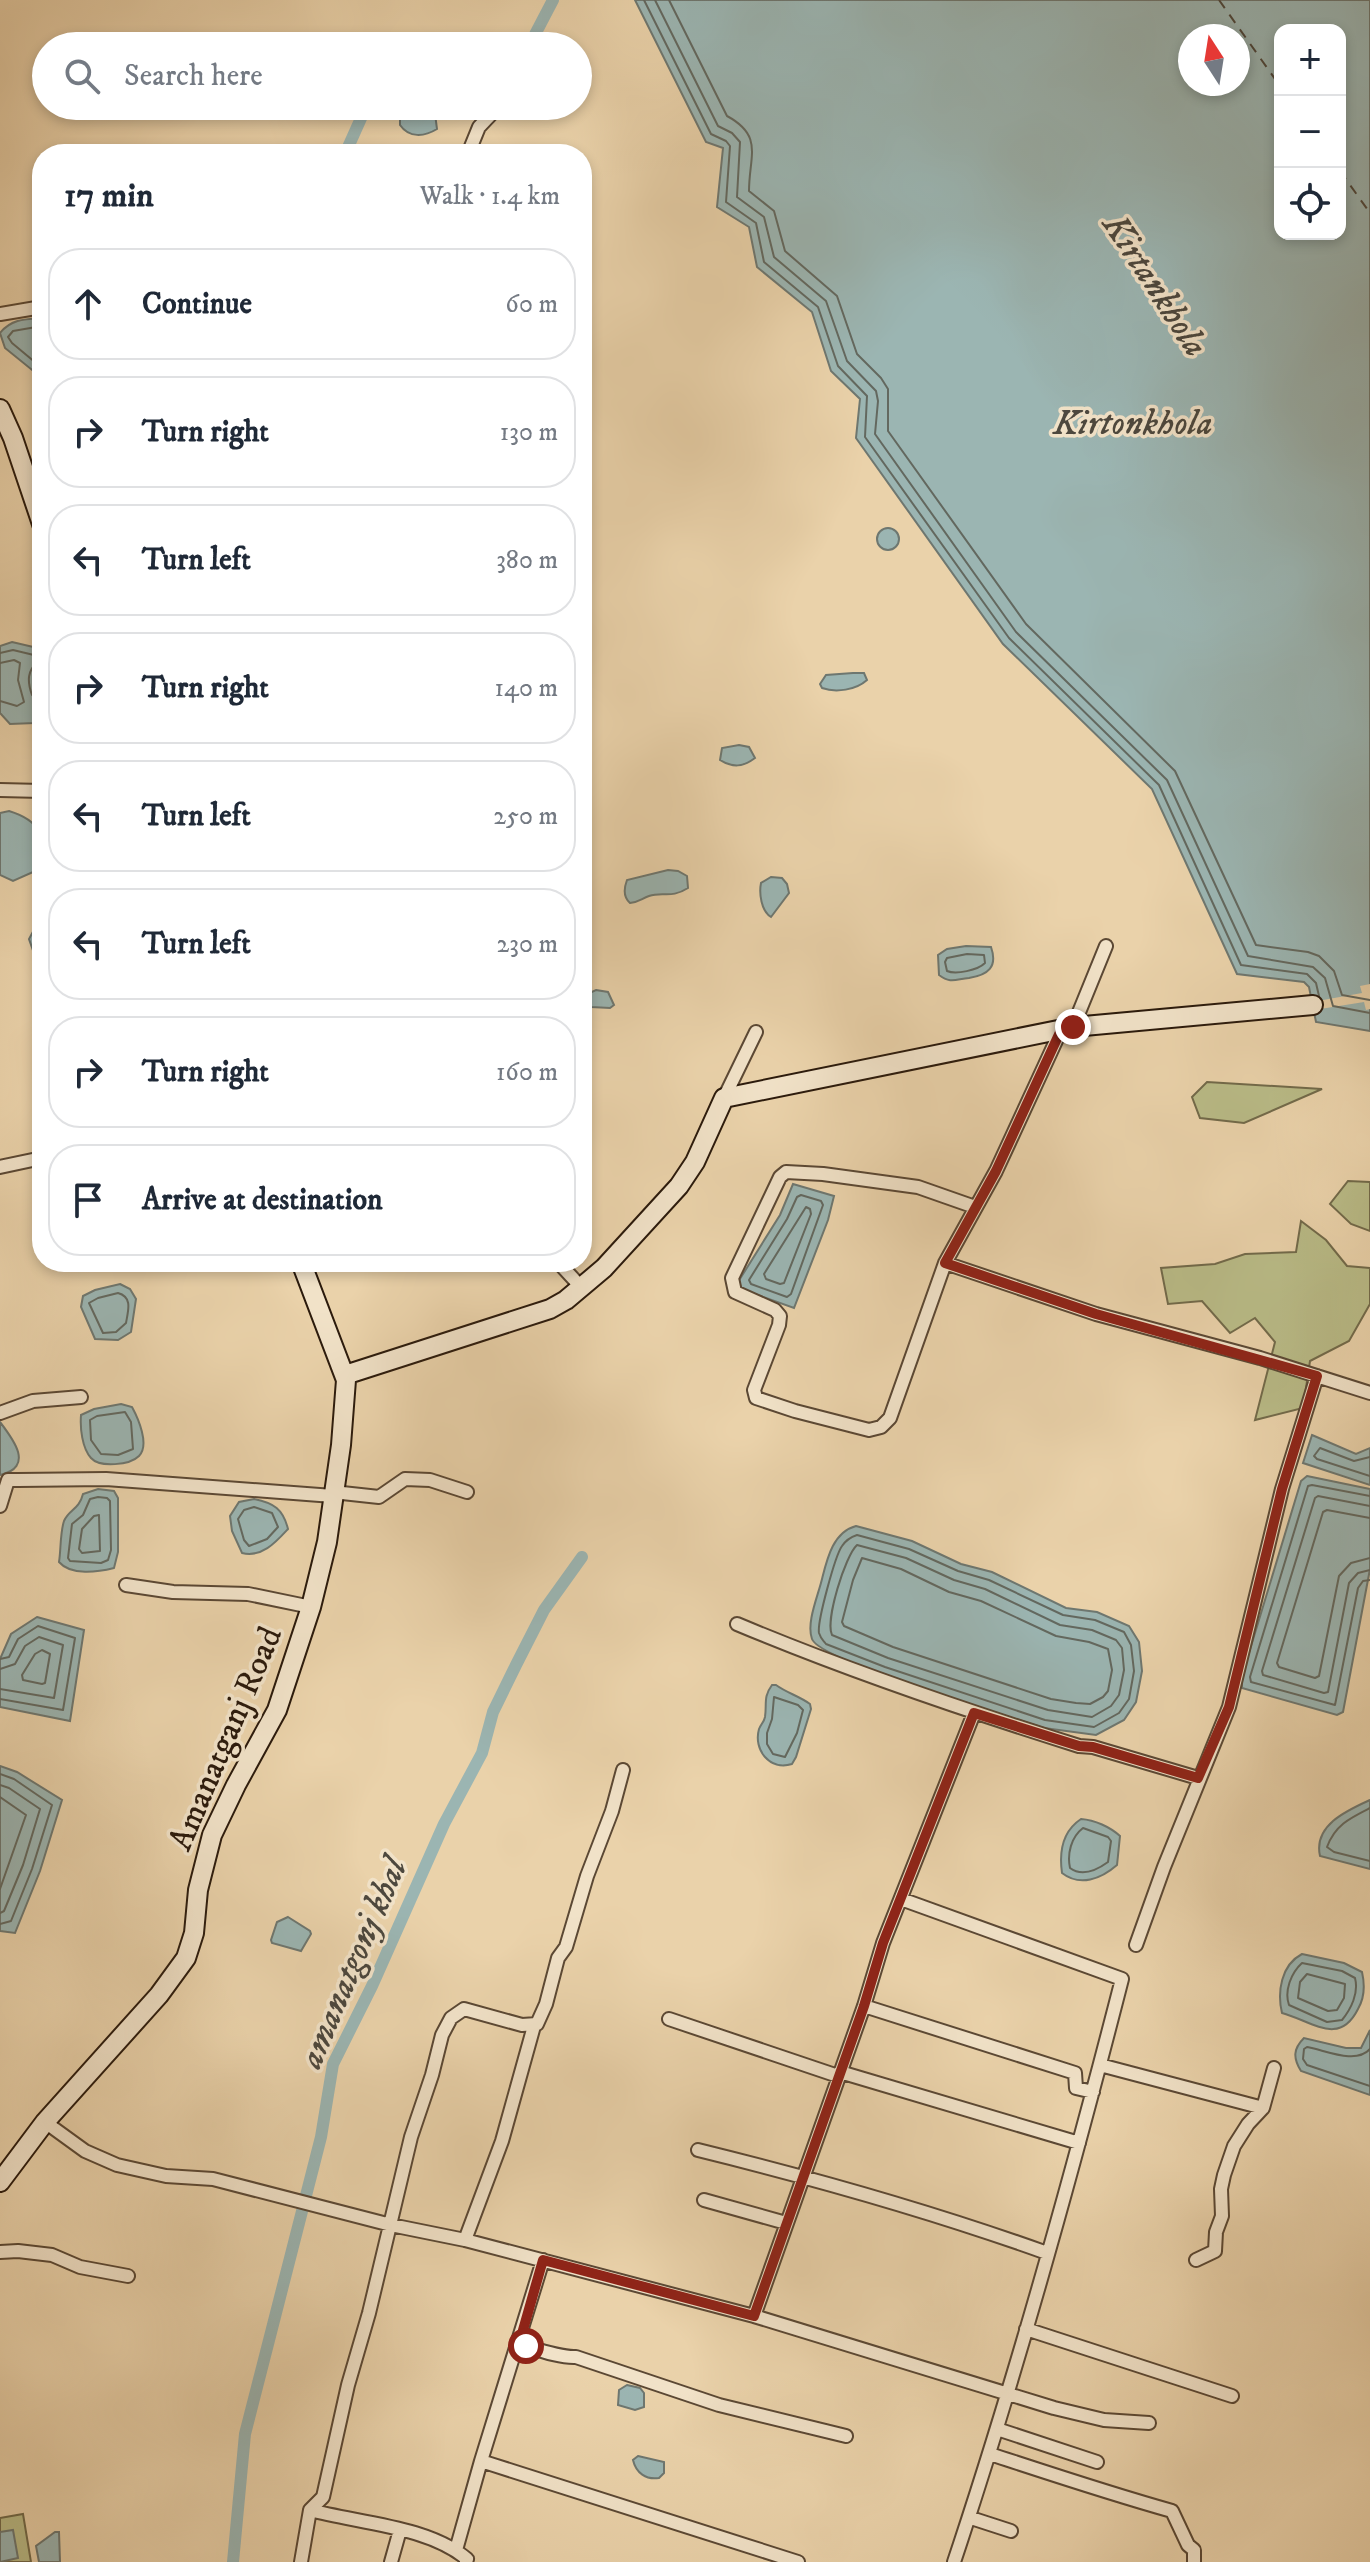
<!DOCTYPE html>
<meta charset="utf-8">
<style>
body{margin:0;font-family:"IM FELL DW Pica",serif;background:#f6f6f7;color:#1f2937}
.controls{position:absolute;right:24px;top:24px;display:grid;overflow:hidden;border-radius:16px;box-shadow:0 4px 12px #0003}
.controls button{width:72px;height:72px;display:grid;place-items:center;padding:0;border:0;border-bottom:2px solid #e0e1e3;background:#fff;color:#1f2937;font:40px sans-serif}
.compass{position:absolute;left:1178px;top:24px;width:72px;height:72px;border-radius:50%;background:#fff;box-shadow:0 4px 12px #0003;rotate:348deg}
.stop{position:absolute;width:24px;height:24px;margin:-18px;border:6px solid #8f2418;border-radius:50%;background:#fff}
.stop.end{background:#8f2418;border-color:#fff;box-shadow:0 2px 8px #0008}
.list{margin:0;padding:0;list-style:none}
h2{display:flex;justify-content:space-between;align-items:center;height:104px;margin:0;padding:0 32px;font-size:34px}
h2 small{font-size:26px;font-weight:400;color:#747a83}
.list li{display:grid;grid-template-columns:52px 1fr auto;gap:24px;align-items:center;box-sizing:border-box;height:112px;margin:0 16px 16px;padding:0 16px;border:2px solid #e0e1e3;border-radius:32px}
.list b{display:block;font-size:30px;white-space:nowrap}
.list em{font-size:26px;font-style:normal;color:#747a83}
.icon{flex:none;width:44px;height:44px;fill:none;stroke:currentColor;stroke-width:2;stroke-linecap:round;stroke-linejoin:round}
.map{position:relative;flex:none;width:1370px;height:2562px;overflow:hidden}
.search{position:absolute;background:#fff;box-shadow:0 4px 12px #0003;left:32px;top:32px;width:560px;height:88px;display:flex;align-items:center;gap:20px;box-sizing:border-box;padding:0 28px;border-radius:44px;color:#747a83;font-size:30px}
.panel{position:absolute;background:#fff;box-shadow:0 4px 12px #0003;left:32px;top:144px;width:560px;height:1128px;border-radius:32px}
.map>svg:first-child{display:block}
.green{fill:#b9bb87;stroke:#726a4a;stroke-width:2}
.water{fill:#9bb5b2;stroke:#6e7770;stroke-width:2;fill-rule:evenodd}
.pier{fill:#ead2aa}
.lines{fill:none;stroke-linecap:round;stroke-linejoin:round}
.shore{stroke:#63685f;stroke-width:2}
.canal{stroke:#9bb5b2;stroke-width:12}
.ferry{stroke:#4d483e;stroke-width:2;stroke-dasharray:10 8;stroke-linecap:butt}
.street-casing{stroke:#5b4834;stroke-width:16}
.secondary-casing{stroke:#2b1a0c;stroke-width:22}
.street{stroke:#f1e2c8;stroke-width:12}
.secondary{stroke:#f1e2c8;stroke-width:18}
.route{stroke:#8f2418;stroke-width:10}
.labels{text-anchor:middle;stroke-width:7;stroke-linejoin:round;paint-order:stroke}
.street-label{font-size:34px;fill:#2b1a0c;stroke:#f1e2c8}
.water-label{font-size:36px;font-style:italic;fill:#4d483e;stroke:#f1e2c8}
</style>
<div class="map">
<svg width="1370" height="2562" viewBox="0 0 1370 2562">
<rect width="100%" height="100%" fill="#ead2aa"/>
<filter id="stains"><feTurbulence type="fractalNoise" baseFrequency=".0025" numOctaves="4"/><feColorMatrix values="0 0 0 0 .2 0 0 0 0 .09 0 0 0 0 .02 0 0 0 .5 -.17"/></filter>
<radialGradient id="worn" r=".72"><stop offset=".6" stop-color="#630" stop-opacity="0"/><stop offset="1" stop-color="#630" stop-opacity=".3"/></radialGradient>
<path class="green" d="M1207,1082L1322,1089L1244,1123L1200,1118L1192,1097Z
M1348,1181L1370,1182V1231L1351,1224L1330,1204Z
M1301,1221L1326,1240L1347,1266L1370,1268V1304L1349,1341L1310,1361L1303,1408L1255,1420L1275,1342L1255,1318L1230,1333L1202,1301L1168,1304L1161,1268L1215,1264L1245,1254L1296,1252Z
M23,2514L31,2562H0V2518Z"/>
<path class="water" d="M635,0H1370V1031L1316,1022L1309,987L1304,982L1237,974L1152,789L1003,644L856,438L860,399L831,371L812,312L757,267L749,227L717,207L723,148L706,142ZM1280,30H1340V234H1280ZM1190,36H1238V84H1190Z
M400,106H434L437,129C424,137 409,138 400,125Z
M42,318V378L5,348L0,333C11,319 25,319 42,318Z
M877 539a11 11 0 1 1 22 0a11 11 0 1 1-22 0Z
M12,642L42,649V667L36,677L42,699V719L35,723L10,724L0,713V646Z
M853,673H864L867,680C856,690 836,693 822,688L820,684L826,675Z
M739,745L749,747L755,758C743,767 733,768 720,760L722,748Z
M9,811C44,822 42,836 42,868L13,881L0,875V813Z
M668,870L678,871L687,876L688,888C671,899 663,891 649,896C641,899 639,902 630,903C623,897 624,888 627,880Z
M771,877L782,878L787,884L789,893L771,917C761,911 759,893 761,883Z
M42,927V960H41L35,956L29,939L35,928Z
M966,946L991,947C998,967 988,975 969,978C956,979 951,984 939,975L938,955L947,949Z
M596,990L608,992L614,1005L610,1008L591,1007L586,1002L585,995Z
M793,1184L834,1196L828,1220L794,1308L741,1289L738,1282L780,1215Z
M120,1284L130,1289L136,1299L131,1332L118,1340L95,1339L81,1307L83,1296L95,1290Z
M121,1404L132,1407C138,1418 150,1445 139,1456C130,1465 100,1468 91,1458C82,1448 80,1428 81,1415L94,1409Z
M0,1422C13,1439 35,1467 0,1475Z
M1312,1435L1356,1454L1370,1448V1485L1303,1463Z
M1307,1476L1370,1489V1569L1343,1712L1337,1715L1242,1688V1676L1301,1481Z
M98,1489L114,1491L118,1498V1552L114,1568C98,1572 71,1576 59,1562C61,1550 60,1533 64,1521C69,1509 79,1510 83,1494Z
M254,1499C274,1503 283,1509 288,1529C276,1542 262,1558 242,1553L232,1531L230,1516L239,1502Z
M856,1526L912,1541L961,1564L992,1572L1066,1608L1097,1612L1129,1626L1139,1642L1142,1671L1136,1702L1124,1720L1096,1735L1044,1728C1011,1717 820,1661 812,1639C806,1623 818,1596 822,1579C827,1559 833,1532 856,1526Z
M37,1617L84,1630L70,1721L0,1707V1659L11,1634Z
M772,1685H776C787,1693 799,1696 810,1704L811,1709L796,1757L792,1764C770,1771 753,1750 759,1729C761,1724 764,1722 765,1717C767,1704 763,1697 772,1685Z
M0,1766L17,1772L62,1800L40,1871L15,1933L0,1931Z
M1370,1800V1869L1320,1856C1313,1825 1348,1810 1370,1800Z
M1081,1819C1095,1820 1110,1827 1120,1836L1117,1865C1101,1879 1080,1887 1062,1873C1059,1852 1063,1831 1081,1819Z
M288,1917L310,1931L311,1934L301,1951L272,1943L271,1940L277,1922Z
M1302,1954L1344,1963L1362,1972C1365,1985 1365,1997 1358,2009C1339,2047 1312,2021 1282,2013C1277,1992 1281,1965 1302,1954Z
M1370,2030V2095L1301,2071C1293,2058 1293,2049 1304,2038L1346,2048H1361Z
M627,2385L640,2388L644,2393V2407L635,2410L618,2405L619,2390Z
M638,2456L664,2462V2473L659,2478C646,2480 636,2473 633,2460Z
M13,2530L18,2558L0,2562V2532Z
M55,2532H59L60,2562H39L36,2546Z"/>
<path class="pier" d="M1370,984V1009L1366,1010L1364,1002L1314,1010L1312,1002L1362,993L1360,986Z"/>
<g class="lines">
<path class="shore" d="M644,0L711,134L726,141L730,146L726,202L756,223L764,262L818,307L838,366L867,396L865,437L1009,638L1159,785L1241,965L1307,974L1316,983L1319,996
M655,0L718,126L732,133L740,142L737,197L764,217L774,257L826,301L847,361L876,391L878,401L875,434L1016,632L1167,780L1248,956L1313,967L1325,978L1333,1006L1370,1013
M669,0L727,116C764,136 749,156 749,191L774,211L785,251L837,296L857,354L881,378L888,389V431L1026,624L1175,771L1256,945L1308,952L1319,956L1334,971L1342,995L1370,1000
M42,326L13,331L8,337L12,343L42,368
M0,653L13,650L38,656L39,661C27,670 27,681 32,695L42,699
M0,663L14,660L20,663L18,680L24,702L17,706L0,701
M967,954L984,955L985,963C978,970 956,975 947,971L945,962L947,958Z
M801,1195L821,1201L823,1205L791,1294L787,1297L751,1284L749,1280L787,1219L797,1197Z
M806,1207L810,1209L811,1214L784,1283L780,1284L766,1279L764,1274Z
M118,1293C133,1297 128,1311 126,1323L116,1332L103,1333L89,1303L98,1298Z
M125,1412L131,1422L133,1449L118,1455L101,1454L91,1440L90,1420L97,1416Z
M1370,1457L1354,1461L1320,1448L1314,1456L1317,1459L1370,1476
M1370,1496L1312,1485L1308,1486L1250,1677L1251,1682L1335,1705L1358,1588L1363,1581L1370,1580
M98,1497L107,1498L110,1501L111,1550L108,1560L101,1563L70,1561L68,1558L72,1524L83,1515L90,1499Z
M1370,1506L1318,1496L1315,1498L1262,1671L1263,1675L1324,1693L1328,1692L1349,1583L1358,1573L1370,1570
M254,1507L272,1513L278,1527L267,1539L249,1546L244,1540L238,1519L244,1510Z
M99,1515L100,1551L82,1553L79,1549L82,1529L94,1516Z
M1370,1518L1327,1510L1323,1512L1277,1663L1279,1667L1315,1678L1319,1676L1339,1576L1351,1563L1370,1558
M857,1535L909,1549L958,1571L989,1580L1063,1615L1095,1620L1124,1632L1131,1645L1134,1671L1129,1699L1119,1713L1094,1727L1045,1720L885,1667L826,1644C822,1639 821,1639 819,1633C817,1622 835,1556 842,1546C846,1540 851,1537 857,1535Z
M857,1545L906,1558L954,1580L985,1589L1060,1625L1092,1630L1116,1640L1122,1648L1124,1670L1119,1695L1111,1706L1092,1717L1048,1710L888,1658L832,1635C825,1621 845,1556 857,1545Z
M862,1558L901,1569L949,1592L981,1601L1056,1636L1089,1642L1108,1649L1112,1670L1108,1691L1103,1697L1090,1704L1076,1703L1051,1699L893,1647L844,1626L842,1622L853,1580Z
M42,1650L50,1654L45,1683L42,1684L23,1680L22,1675L35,1654Z
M0,1659L9,1657L18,1639L38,1626L75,1638L63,1710L0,1699
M0,1669L15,1664L25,1646L39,1637L63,1645L54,1698L0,1689
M774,1697L798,1705L803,1710L797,1733L785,1757L773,1754L767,1744V1733L772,1719Z
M0,1774L14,1779L52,1805L32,1869L11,1921L0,1924
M0,1785L9,1788L40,1809L23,1865L4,1911L0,1913
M0,1797L26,1815L0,1889
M1370,1808C1350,1818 1335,1825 1327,1847L1334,1852L1370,1861
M1083,1828L1108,1837L1111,1841L1108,1862C1097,1870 1082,1877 1070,1868C1067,1854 1071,1837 1083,1828Z
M1302,1963L1342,1971L1355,1978C1359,1993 1351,2009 1342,2020L1327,2022L1289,2005C1284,1991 1291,1973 1302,1963Z
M1307,1974L1345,1984L1344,1998L1337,2010L1328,2011L1298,1998L1300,1982Z
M1370,2049C1356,2065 1325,2050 1307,2047L1304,2049L1303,2059L1307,2065L1370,2086"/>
<path class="canal" d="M529,46L553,0
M345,154L362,116L370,106
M233,2562L245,2434L321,2137L333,2064L372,1986L444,1824L482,1753L493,1712L516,1665L544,1610L582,1557"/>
<path class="ferry" d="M1219,0L1280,86
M1340,171L1370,213"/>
<defs>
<path id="street" d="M468,154L479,127L498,107
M0,314L42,307
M0,790L42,791
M1073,1027L1106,946
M724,1098L756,1032
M0,1167L42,1158
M975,1207L918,1187L823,1174L786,1172L780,1177L732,1278L735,1292L775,1310L780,1316L779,1325L754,1390L756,1398L795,1411L869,1430L881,1427L890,1418L945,1263L996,1171L1061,1030
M558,1262L581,1287
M945,1263L1096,1314L1260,1358L1370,1393
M0,1413L33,1401L81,1397
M333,1492L379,1497L405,1479L430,1480L467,1492
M0,1506L8,1480H18L106,1479L333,1496
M126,1585L173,1592L248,1594L311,1607
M737,1624C849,1671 964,1710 1079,1746L1093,1747L1198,1778
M901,1899L1122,1979C1072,2174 1018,2370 954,2562
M1136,1945L1164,1867L1229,1707L1282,1489L1317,1376
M864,2006L1075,2073L1076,2088L1093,2092
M669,2019L838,2076
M1100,2065L1263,2108
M840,2072L1079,2143
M45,2122L85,2151L117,2165L166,2176L213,2179L391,2225L465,2240L754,2316L1054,2408L1104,2420L1149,2423
M698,2150C816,2179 933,2212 1047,2253
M704,2200L786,2223
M465,2240L502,2141L534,2026
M0,2252L18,2251L52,2255L80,2267L128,2276
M543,2260L481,2461L798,2562
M1196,2260L1215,2251L1216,2232L1222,2216L1221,2189L1224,2175L1234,2146L1248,2124L1263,2108L1274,2068
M754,2316L864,2006L883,1943L974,1713
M1026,2329L1232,2396
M519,2344C536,2349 560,2358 576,2357L719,2405L846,2436
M997,2429L1097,2462
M990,2454C1051,2474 1111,2494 1172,2511L1188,2545L1194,2550V2562
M310,2510C358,2523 428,2526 467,2559L466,2562
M971,2518L1011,2531
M456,2550L481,2461
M301,2562L310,2510L323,2497L348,2385L369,2313L411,2137L432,2075L442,2035L451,2018L464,2009L522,2025L537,2024L546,2004L558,1958L566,1947L587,1876L612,1811L623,1770
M391,2562L400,2530"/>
<path id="secondary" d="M0,409L13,438L42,524
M345,1375L550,1309L566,1300L604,1268L679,1186L695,1162L724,1098L1073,1027L1313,1005
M0,2182L45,2122L159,1995L186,1958L194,1933L198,1890L212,1835L236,1785L277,1710L311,1607L327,1542L341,1445L346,1380L301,1262"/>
</defs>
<use href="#street" class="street-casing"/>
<use href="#secondary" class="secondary-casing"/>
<use href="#street" class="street"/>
<use href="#secondary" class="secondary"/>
</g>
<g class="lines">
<path class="route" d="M526,2346L519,2344L543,2260L754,2316L864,2006L883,1943L974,1713L1079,1746L1093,1747L1198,1778L1229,1707L1282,1489L1317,1376L1096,1314L945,1263L996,1171L1061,1030L1073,1027"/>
</g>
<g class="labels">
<g class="street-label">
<text transform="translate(224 1738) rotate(-67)" y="12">Amanatganj Road</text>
</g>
<g class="water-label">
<text transform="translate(1157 284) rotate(57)" y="13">Kirtankhola</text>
<text x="1133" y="434">Kirtonkhola</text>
<text transform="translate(351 1962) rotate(-67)" y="13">amanatgonj khal</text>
</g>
</g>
<rect width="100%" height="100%" filter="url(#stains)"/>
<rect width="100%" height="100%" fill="url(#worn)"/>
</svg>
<div class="controls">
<button>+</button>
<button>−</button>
<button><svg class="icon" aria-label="locate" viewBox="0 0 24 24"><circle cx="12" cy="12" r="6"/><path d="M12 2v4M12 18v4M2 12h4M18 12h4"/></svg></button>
</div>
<svg class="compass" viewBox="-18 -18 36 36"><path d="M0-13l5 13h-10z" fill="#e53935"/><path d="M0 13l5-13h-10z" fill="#747a83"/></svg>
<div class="stop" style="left:526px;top:2346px"></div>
<div class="stop end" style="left:1073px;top:1027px"></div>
<div class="search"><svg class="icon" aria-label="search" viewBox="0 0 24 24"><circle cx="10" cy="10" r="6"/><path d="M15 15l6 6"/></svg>Search here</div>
<section class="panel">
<h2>17 min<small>Walk · 1.4 km</small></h2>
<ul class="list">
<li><svg class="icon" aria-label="ahead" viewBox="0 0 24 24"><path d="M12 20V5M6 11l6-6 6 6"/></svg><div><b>Continue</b></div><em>60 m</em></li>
<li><svg class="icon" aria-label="right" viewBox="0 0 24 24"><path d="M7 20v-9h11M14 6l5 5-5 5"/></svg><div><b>Turn right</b></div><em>130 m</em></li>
<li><svg class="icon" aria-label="left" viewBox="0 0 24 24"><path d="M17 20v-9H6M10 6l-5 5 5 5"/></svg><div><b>Turn left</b></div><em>380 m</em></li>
<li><svg class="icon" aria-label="right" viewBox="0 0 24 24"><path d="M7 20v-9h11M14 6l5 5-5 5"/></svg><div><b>Turn right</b></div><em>140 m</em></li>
<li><svg class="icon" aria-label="left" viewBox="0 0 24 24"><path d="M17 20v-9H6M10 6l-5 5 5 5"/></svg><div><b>Turn left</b></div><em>250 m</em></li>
<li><svg class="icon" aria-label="left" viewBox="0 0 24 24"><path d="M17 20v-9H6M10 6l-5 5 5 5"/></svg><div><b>Turn left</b></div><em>230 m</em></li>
<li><svg class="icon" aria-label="right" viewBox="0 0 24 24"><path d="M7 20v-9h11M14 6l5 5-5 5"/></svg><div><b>Turn right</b></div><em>160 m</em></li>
<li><svg class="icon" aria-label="arrive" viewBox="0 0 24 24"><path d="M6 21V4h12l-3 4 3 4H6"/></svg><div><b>Arrive at destination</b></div></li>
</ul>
</section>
</div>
